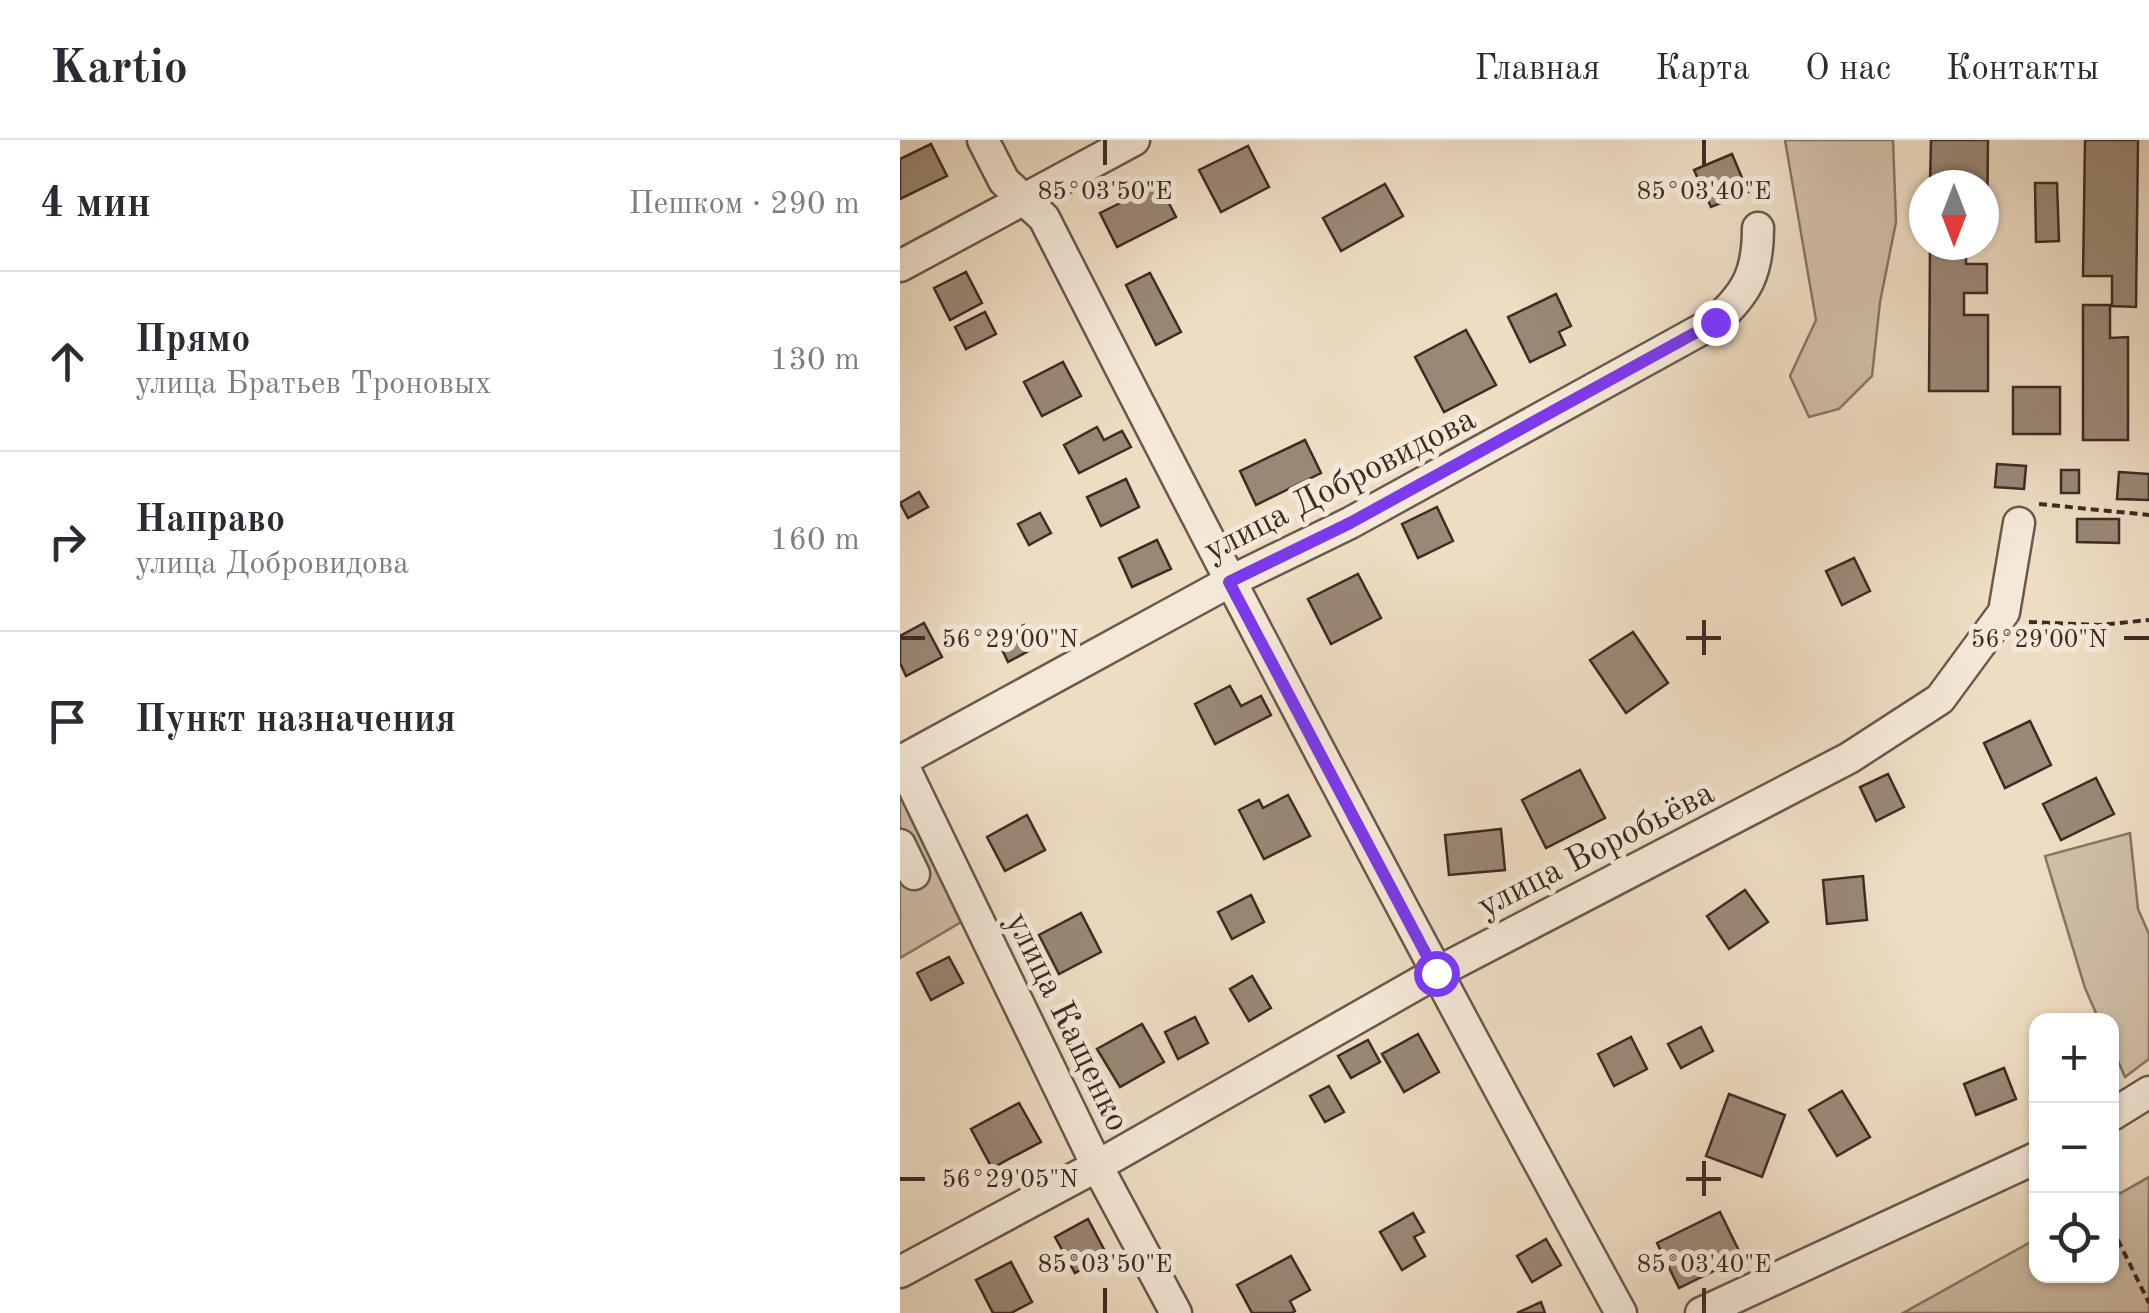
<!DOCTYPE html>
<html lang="ru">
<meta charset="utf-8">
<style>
body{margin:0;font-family:"Old Standard TT",serif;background:#f2f2f3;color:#2b2b33}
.controls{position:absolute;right:30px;bottom:30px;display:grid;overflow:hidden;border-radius:20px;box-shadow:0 2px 8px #0004}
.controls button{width:90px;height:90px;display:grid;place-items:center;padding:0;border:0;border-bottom:2px solid #e1e1e2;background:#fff;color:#2b2b33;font:50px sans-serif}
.compass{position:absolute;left:1009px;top:30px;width:90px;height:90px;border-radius:50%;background:#fff;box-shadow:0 2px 8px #0004;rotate:180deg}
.stop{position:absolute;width:30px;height:30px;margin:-22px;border:8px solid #7c3aed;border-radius:50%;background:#fff}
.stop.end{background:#7c3aed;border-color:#fff;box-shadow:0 2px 10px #0008}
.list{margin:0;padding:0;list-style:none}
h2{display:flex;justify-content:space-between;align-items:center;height:130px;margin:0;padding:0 40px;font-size:42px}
h2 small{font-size:32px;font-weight:400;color:#7c7c81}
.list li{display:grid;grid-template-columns:65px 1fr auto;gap:30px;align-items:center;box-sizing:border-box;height:180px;padding:0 40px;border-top:2px solid #e1e1e2}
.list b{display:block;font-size:38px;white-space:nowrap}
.list p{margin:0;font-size:32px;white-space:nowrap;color:#7c7c81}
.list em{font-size:32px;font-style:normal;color:#7c7c81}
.icon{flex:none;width:55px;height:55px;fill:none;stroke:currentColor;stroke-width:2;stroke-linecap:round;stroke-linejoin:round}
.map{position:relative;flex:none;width:1249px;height:1173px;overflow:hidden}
header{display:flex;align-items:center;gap:60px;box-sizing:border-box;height:140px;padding:0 50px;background:#fff;border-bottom:2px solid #e1e1e2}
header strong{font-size:48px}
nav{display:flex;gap:55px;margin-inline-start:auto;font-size:35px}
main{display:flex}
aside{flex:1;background:#fff}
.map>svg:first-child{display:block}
.green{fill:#d0bfa8;stroke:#877566;stroke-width:2.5}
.building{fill:#9a8876;stroke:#3e2b23;stroke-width:2.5}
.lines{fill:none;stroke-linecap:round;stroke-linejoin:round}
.minor-casing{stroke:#6a584b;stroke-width:35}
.path{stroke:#3e2b23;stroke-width:4;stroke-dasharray:8 5;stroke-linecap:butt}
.minor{stroke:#f4e9d8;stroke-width:30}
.route{stroke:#7c3aed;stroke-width:12}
.ticks{fill:none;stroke:#3e2b23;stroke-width:4}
.labels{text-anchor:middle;stroke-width:10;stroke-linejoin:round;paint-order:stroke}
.street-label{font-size:35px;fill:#3e2b23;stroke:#f4e9d8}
.ticks-label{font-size:25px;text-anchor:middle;fill:#3e2b23;stroke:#f4e9d8;stroke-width:10;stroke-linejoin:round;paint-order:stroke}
</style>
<header>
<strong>Kartio</strong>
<nav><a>Главная</a><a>Карта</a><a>О нас</a><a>Контакты</a></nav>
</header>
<main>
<aside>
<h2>4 мин<small>Пешком · 290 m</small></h2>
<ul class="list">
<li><svg class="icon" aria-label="ahead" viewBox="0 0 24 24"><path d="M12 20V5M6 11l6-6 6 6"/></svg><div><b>Прямо</b><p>улица Братьев Троновых</p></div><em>130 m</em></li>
<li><svg class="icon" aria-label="right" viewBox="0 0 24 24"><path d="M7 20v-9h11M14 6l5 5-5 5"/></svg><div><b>Направо</b><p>улица Добровидова</p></div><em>160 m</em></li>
<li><svg class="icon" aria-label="arrive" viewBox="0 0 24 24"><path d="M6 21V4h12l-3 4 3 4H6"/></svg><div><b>Пункт назначения</b></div></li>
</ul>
</aside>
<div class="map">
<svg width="1249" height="1173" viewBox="0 0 1249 1173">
<rect width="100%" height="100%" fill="#eeddc3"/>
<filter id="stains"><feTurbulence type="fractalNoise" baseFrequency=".002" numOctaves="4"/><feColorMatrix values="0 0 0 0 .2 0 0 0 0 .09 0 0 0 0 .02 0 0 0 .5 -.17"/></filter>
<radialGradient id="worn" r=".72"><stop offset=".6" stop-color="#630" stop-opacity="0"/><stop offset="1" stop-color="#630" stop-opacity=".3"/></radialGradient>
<path class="green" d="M885,0H993L996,82L980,162L972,236L939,269L909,277L890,236L916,180Z
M0,649L63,781L0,818Z
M1230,693L1238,769L1249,794V919L1225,937L1212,907V881L1199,880L1185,848L1145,716Z
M1249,1037V1173H1003L1136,1099V1136H1212V1058Z"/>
<path class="building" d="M1031,0H1088L1087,98H1084V45H1030Z
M1185,0H1238L1236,167L1212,166V136H1183Z
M31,4L47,36L0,59V19Z
M348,6L369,47L321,72L299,30Z
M832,14L848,52L811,67L794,30Z
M1135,43H1157L1159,101L1136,102Z
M259,44L276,77L217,107L200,73Z
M485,44L503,76L441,111L423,78Z
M1030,105H1066V124H1087V153H1064V175H1088V251H1029Z
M66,132L82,163L50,180L34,148Z
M250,133L281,192L256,205L226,145Z
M656,154L671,186L659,192L665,205L630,222L608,177Z
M1183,165H1210V198L1228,197V300H1183Z
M85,172L96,194L66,209L55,187Z
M566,190L596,245L544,272L515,217Z
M163,222L181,256L142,276L124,242Z
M1113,247H1160V294H1113Z
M197,287L204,300L222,291L231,307L179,333L164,305Z
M405,300L421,333L356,365L340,331Z
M1097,324L1126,326L1124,349L1095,347Z
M1161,330H1179V353H1161Z
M1219,332L1249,334V360L1217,359Z
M226,339L239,367L201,386L187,357Z
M19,352L28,367L8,378L0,363Z
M537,367L553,401L518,418L502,384Z
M140,373L151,393L129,405L118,384Z
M1177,379H1219V403L1177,402Z
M257,400L271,429L232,447L219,418Z
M954,418L970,451L942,465L926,431Z
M458,434L481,478L431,504L408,459Z
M24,483L42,517L6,536L0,523V496Z
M124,485L136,507L108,522L97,499Z
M733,492L768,543L726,573L690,520Z
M330,546L341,566L361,556L371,575L315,604L295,564Z
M1130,581L1151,625L1105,648L1084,603Z
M680,630L705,678L646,708L622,660Z
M988,634L1004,667L976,681L960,647Z
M1196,638L1214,674L1161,700L1143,664Z
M388,655L410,696L364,719L339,670L359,660L363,668Z
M127,675L145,710L105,731L87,697Z
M601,689L605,730L549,735L545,695Z
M963,736L967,780L927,784L923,740Z
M845,750L868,782L829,809L807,776Z
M351,755L364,782L332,799L318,772Z
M181,773L201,812L159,834L139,795Z
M49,817L63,843L31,860L17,833Z
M352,836L371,868L349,881L330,849Z
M295,877L308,903L278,919L265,892Z
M242,884L264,922L220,947L197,909Z
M801,887L813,911L781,928L768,904Z
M518,894L539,932L504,952L482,914Z
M731,897L747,929L714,946L698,914Z
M468,900L480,922L451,938L438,916Z
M1104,928L1116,959L1076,975L1064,944Z
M429,946L444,972L425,982L410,956Z
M942,951L970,997L937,1016L909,970Z
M829,954L885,975L862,1037L806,1016Z
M119,963L141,1002L92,1028L71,989Z
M820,1072L842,1117L779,1148L757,1103Z
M513,1073L524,1092L514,1097L525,1116L502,1130L480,1092Z
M188,1079L207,1115L175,1133L155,1097Z
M646,1099L661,1125L632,1142L617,1116Z
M391,1116L410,1150L390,1161L395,1171L392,1173H352L337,1145Z
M111,1122L132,1162L111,1173H93L76,1140Z
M641,1162L645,1173H617Z"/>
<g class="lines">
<defs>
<path id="minor" d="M83,0L104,41L144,78C331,446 523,811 721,1173
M0,126L234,0
M0,619L197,1026L276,1173
M1,621L329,442L450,383L815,182C847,153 858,133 858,88
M0,705L14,734
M1212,975L1249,952
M0,1132L197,1026L536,833L949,618L1040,559L1104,472L1119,383
M801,1173L1136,1018"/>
</defs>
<use href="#minor" class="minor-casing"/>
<path class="path" d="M1139,364L1249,375
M1129,482L1199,485L1249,480
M1212,1088L1249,1163"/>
<use href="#minor" class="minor"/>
</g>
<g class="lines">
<path class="route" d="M536,833L329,442L450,383L815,182"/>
</g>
<path class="ticks" d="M205,0V25M804,0V25M804,480V515M0,498H25M786,498H821M1224,498H1249M804,1021V1056M0,1039H25M786,1039H821M205,1148V1173M804,1148V1173"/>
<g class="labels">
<g class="street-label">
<text transform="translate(439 343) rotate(-27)" y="12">улица Добровидова</text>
<text transform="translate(695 708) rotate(-27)" y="12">улица Воробьёва</text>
<text transform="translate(169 881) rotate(64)" y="12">улица Кащенко</text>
</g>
</g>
<g class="ticks-label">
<text x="205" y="59">85°03'50"E</text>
<text x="804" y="59">85°03'40"E</text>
<text x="1139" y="507">56°29'00"N</text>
<text x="110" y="507">56°29'00"N</text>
<text x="110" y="1047">56°29'05"N</text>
<text x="205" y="1132">85°03'50"E</text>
<text x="804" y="1132">85°03'40"E</text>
</g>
<rect width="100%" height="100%" filter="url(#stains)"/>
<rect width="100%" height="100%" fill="url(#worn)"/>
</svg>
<div class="controls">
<button>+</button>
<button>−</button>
<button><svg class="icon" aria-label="locate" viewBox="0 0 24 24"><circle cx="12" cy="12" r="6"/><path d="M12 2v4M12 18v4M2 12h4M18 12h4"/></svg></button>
</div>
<svg class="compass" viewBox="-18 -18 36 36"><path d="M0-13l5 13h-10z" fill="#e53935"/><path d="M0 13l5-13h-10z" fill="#7c7c81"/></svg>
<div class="stop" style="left:536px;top:833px"></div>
<div class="stop end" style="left:815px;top:182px"></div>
</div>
</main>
